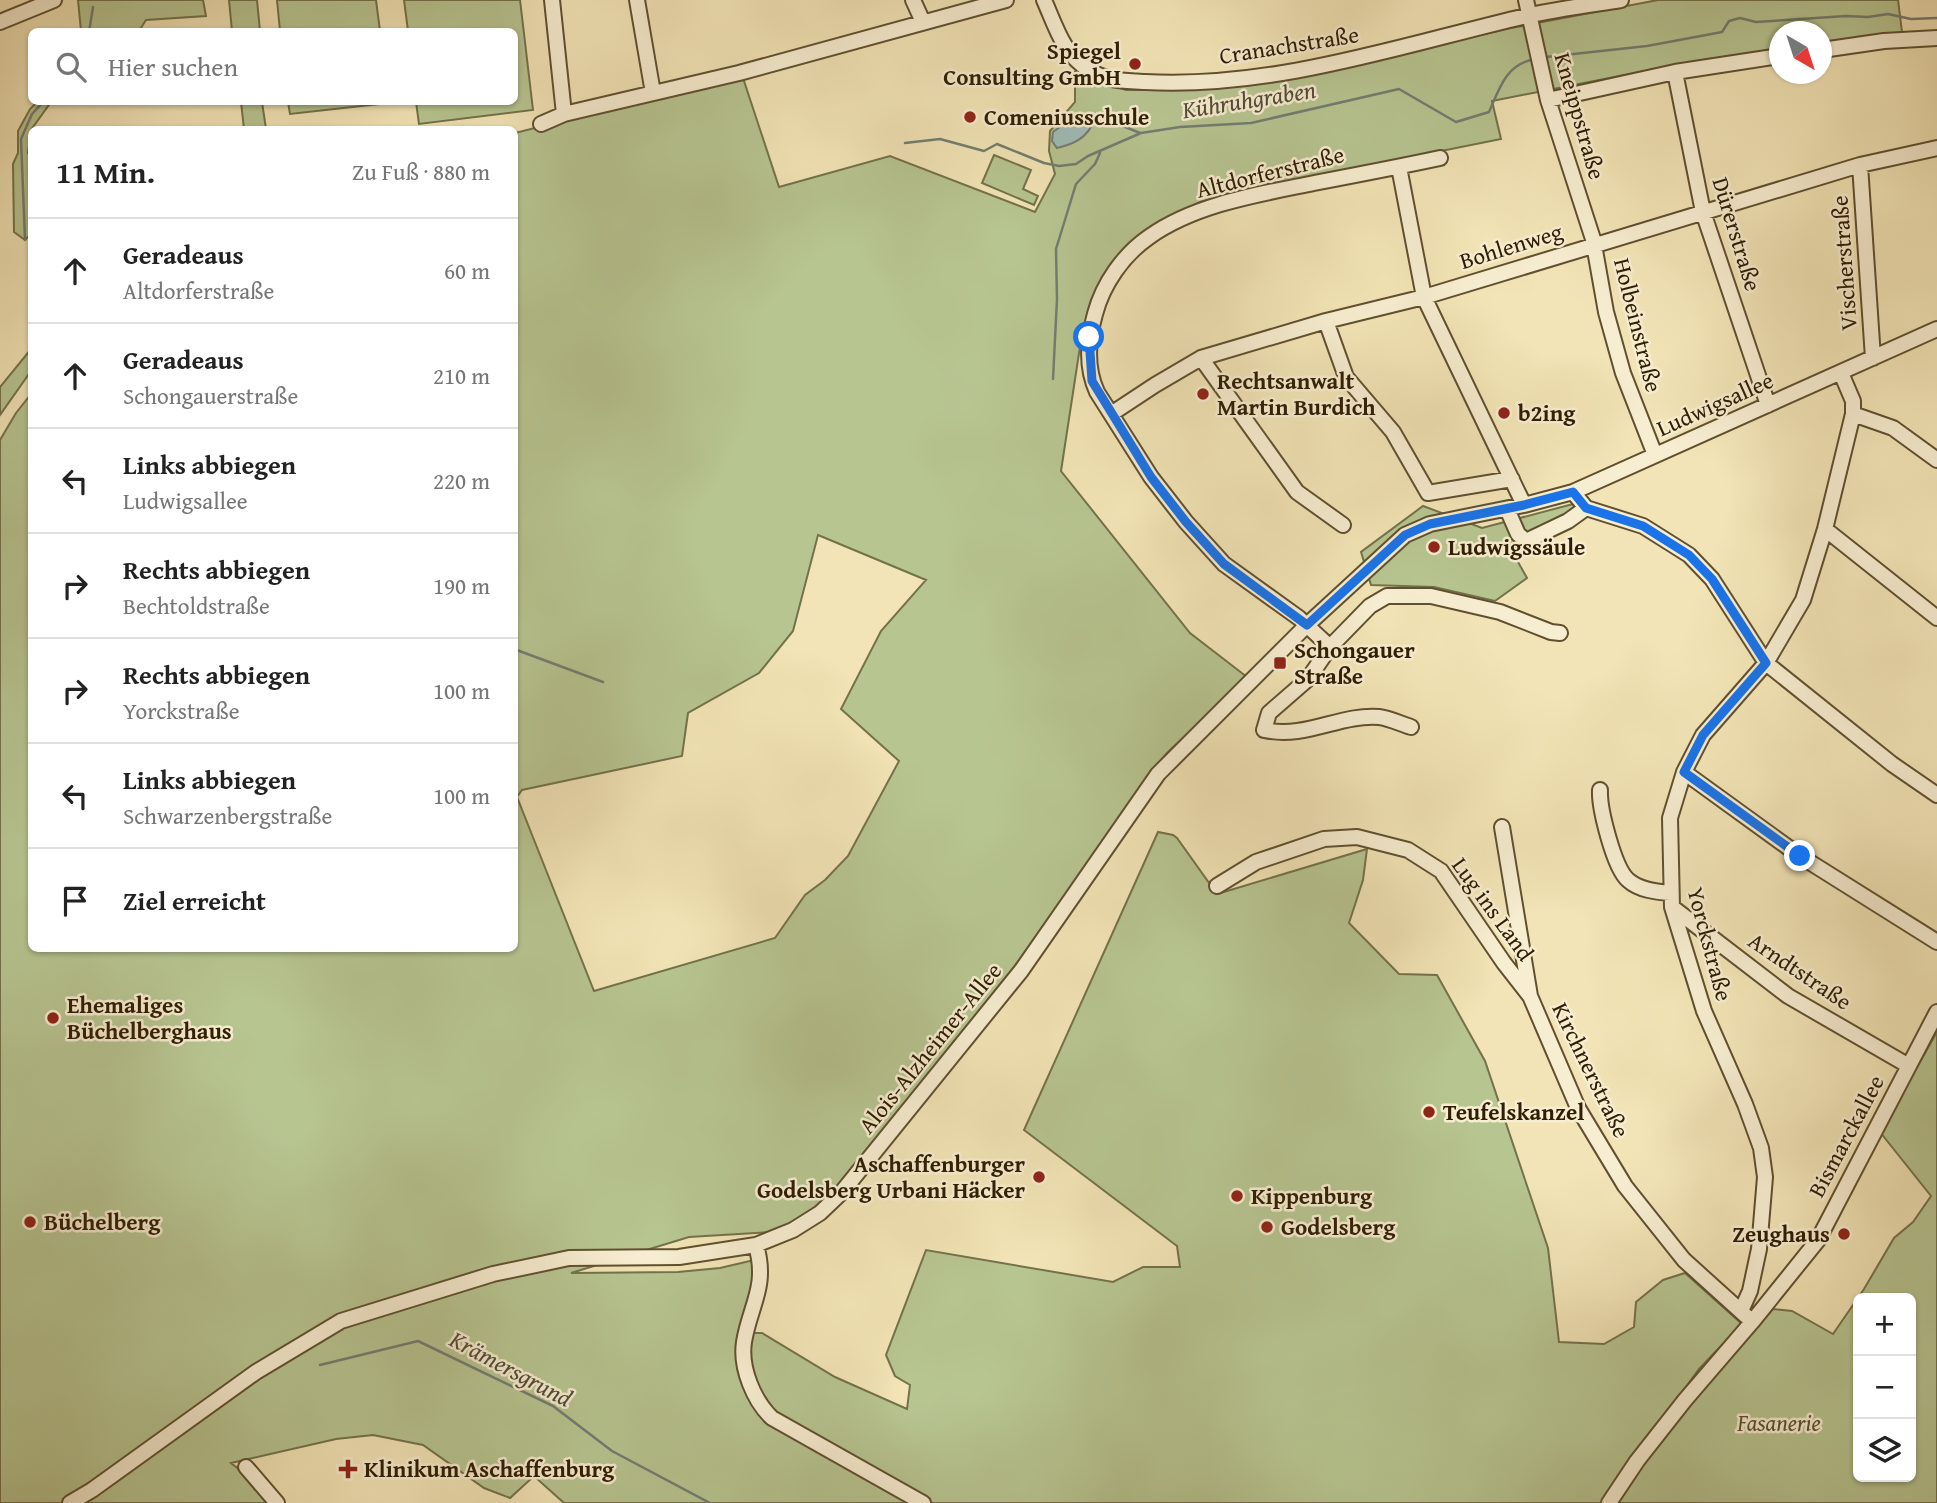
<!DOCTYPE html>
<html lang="de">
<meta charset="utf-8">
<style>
body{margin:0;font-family:"Gentium Book Plus",serif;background:#f6f6f6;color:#222}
.controls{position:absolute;right:21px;bottom:21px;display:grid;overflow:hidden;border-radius:10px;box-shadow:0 2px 5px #0004}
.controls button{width:63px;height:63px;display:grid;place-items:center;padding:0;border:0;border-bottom:2px solid #e0e0e0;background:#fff;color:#222;font:35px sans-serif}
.compass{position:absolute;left:1769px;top:21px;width:63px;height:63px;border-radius:50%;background:#fff;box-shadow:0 2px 5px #0004;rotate:141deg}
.stop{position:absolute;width:21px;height:21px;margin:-16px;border:5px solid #1a73e8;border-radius:50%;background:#fff}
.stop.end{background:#1a73e8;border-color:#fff;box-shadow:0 2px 7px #0008}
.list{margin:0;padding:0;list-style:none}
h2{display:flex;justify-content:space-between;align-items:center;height:91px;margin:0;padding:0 28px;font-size:30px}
h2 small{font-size:23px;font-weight:400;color:#767676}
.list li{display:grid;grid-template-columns:46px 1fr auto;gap:21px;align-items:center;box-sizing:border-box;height:105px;padding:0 28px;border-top:2px solid #e0e0e0}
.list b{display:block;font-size:26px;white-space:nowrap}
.list p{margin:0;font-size:23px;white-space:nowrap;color:#767676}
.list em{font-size:23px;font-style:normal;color:#767676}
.icon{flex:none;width:38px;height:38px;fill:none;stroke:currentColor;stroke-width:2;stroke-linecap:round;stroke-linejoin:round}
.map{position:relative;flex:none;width:1937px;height:1503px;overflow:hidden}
.search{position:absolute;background:#fff;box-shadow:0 2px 5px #0004;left:28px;top:28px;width:490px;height:77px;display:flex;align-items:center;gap:18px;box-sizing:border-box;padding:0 24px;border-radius:10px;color:#767676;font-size:26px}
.panel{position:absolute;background:#fff;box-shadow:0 2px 5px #0004;left:28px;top:126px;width:490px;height:826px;border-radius:10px}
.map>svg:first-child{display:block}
.green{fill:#b7c591;stroke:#73724a;stroke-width:2;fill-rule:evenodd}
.water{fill:#a1bcba;stroke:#737d71;stroke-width:2}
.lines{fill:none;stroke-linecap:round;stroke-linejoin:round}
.stream{stroke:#737d71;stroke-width:2.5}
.minor-casing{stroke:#605030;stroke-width:18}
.minor{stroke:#f7edd0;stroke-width:14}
.route{stroke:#1a73e8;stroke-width:9}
.poi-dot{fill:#8f2418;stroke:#f7edd0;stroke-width:2.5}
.labels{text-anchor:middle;stroke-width:5;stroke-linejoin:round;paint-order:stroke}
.street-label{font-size:23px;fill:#2f1e03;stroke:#f7edd0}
.poi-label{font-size:23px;font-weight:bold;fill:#2f1e03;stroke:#f7edd0;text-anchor:start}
.park-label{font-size:23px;font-style:italic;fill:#58502e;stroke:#f7edd0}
.water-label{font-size:24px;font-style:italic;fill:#514d3a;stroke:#f7edd0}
</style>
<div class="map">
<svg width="1937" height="1503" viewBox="0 0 1937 1503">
<rect width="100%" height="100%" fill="#f2e4b6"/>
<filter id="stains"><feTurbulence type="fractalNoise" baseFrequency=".00286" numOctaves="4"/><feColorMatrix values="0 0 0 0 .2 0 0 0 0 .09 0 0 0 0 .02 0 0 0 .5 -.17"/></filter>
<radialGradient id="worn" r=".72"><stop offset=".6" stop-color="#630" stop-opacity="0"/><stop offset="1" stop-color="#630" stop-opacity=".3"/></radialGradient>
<path class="green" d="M78,0H203L206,16L146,20L139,31H81Z
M229,0H257L260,31H232Z
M277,0H376L380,31H280Z
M404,0H520L533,110L419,124L416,102H514V32L408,31Z
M1658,0H1898L1902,32L1822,43V32H1780L1779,49L1696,61L1492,101L1501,139L1292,181L1200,202L1145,232L1110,266L1083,327L1061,471L1190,633L1247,677L1167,753L1153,770L1015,966L840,1183L819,1204L795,1222L772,1232L689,1237L571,1273L678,1272L720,1268L754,1260L753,1333H762L835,1377L907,1409L910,1385L895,1376L886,1355L926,1250L1113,1282L1143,1267H1180L1177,1246L1024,1130L1158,832L1173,835L1177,838L1217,894L1367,849L1363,880L1349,923L1399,974L1437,975L1485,1061L1548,1248L1559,1342L1604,1344L1634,1327L1636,1302L1663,1280L1685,1273L1742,1324L1699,1369L1602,1503H564L534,1476L510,1498L484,1488L423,1445L373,1435L336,1439L231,1463L282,1503H0V440L16,413L31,394L32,948H514L515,133L742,75L779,187L890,156L1035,212L1055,174L1049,151L1050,131L1075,102V72L1126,90H1163L1283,79L1511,28ZM818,535L926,580L881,631L841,709L899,761L848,856L825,880L805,895L775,938L594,991L517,797L522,790L682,756L688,713L759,673L793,631Z
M37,102H51L31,130L28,153L32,156L31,234L25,240L14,232L13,164L18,153V131L30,109Z
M241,102H262L266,129H244Z
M288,102H388V103L290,114Z
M994,155L1031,170L1023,189L1038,196L1034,205L982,183Z
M31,349V371L0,415V387Z
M1573,504L1576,512L1519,540L1513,553L1527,578L1495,601L1434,587L1371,585L1361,552L1423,506L1482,528Z
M1937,1032V1503H1616L1660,1439L1773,1309L1792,1311L1833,1334L1864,1289L1894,1238L1913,1222L1931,1196L1880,1132ZM1858,1298H1911V1477H1858Z"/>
<path class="water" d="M1087,114L1094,121C1087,138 1074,144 1057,148L1052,141L1053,132L1075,116Z"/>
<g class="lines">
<path class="stream" d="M89,32L93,7
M1546,57L1647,46L1722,32L1729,21L1740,18L1756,22L1846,16L1868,17L1888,14L1911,19L1937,18
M1094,121L1108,120L1140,133
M905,143L940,139L984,151L997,144L1044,163L1059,166L1076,164L1088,156L1141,133L1180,127L1251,123L1399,89L1456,122L1489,112C1499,90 1505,66 1531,60
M25,240L21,139L32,114L43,102
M1053,379L1057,299L1056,249L1076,184L1095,164L1100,153
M514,649L603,682
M320,1365L418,1341L553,1406L612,1451L710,1503"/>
<defs>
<path id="minor" d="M552,0L564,114
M637,0L653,93
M913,0L923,22
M1044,0C1056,27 1063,54 1089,70C1105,81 1126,81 1145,82C1274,89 1402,45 1526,16C1557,9 1589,5 1621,0
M1526,0L1548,100L1593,239L1606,312L1623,373L1655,455
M0,22L54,0
M1822,50L1884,41L1937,38
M1675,72L1703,212L1768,405
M1548,100L1675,72L1780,56
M541,124L564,114L739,73L1006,0
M1860,165L1873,358
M1399,167L1424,297L1524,505
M1326,321L1346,377L1393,432L1428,493L1512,479
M1201,358L1297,492L1343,525
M1111,414L1155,385L1201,358L1326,321L1424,297L1860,165L1937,148
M1853,414L1893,428L1937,460
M1573,492L1586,508L1643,526L1689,555L1712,579L1766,663L1892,764L1937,795
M1507,509L1518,534L1526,541L1568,521L1586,508
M1825,529L1937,618
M1330,647L1299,618L1224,564L1186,522L1151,477L1097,392C1086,368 1088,339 1095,314C1103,284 1123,255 1149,237C1195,204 1260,194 1314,183C1356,175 1398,167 1440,158
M1411,727C1401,724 1389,718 1379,717C1339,714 1307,739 1264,730L1269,713L1308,679L1330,647L1370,606L1387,596H1431L1500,612L1551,632L1560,633
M1684,772L1800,856L1937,942
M1600,790C1599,808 1614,868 1628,880C1639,890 1656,892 1670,893
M1502,827L1530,996L1578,1108L1625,1186L1684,1260L1746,1316
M1217,886L1256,862L1324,839L1357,837L1408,850L1441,871L1504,963L1529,995
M1672,907L1788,996L1909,1066
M756,1245C768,1287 750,1305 744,1342C740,1368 754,1401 772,1418L923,1503
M1741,1311L1750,1291L1759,1249L1765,1177L1761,1148L1745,1104L1704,1011L1672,907L1670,818L1684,772L1703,735L1766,663L1803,600L1825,529L1853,414V401L1841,373
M246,1467L277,1503
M70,1503L92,1490L256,1372L341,1321L493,1274L569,1258L679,1257L756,1245L793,1230L820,1213L842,1192L1021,971L1158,774L1307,625L1405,535L1430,524L1524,505L1573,492L1937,329
M1609,1503L1637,1461L1685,1400L1752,1322L1818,1240L1937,1012"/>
</defs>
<use href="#minor" class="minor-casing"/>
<use href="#minor" class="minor"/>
</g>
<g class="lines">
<path class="route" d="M1089,337L1092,381L1151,477L1186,522L1224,564L1307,625L1405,535L1430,524L1524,505L1573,492L1586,508L1643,526L1689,555L1712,579L1766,663L1703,735L1684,772L1800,856"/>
</g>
<g class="poi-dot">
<circle cx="1135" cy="64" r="7"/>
<circle cx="970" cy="117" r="7"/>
<circle cx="1203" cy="394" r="7"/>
<circle cx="1504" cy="413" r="7"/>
<circle cx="1434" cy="547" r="7"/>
<rect x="1273" y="656" width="14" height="14" rx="3.5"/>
<circle cx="53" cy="1018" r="7"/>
<circle cx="1429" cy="1112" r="7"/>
<circle cx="1039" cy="1177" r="7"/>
<circle cx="1237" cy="1196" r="7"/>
<circle cx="30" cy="1222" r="7"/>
<circle cx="1267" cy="1227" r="7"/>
<circle cx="1844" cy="1234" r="7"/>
<path d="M344.5 1458.5h7v7h7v7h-7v7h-7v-7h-7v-7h7z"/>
</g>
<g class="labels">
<g class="street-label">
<text transform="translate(1289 45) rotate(-9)" y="8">Cranachstraße</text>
<text transform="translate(1580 116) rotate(74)" y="8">Kneippstraße</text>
<text transform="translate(1270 172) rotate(-14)" y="8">Altdorferstraße</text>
<text transform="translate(1737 234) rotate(73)" y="8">Dürerstraße</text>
<text transform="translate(1511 246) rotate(-17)" y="8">Bohlenweg</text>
<text transform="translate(1844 263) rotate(-94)" y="8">Vischerstraße</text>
<text transform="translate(1638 325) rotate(76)" y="8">Holbeinstraße</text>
<text transform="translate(1715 404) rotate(-24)" y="8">Ludwigsallee</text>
<text transform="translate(1493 909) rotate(54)" y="8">Lug ins Land</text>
<text transform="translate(1710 944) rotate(75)" y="8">Yorckstraße</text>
<text transform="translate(1800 971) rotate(34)" y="8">Arndtstraße</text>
<text transform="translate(930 1048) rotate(-51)" y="8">Alois-Alzheimer-Allee</text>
<text transform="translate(1591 1070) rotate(64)" y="8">Kirchnerstraße</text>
<text transform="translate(1846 1136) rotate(-62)" y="8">Bismarckallee</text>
</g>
<g class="poi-label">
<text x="1121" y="59" text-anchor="end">Spiegel<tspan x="1121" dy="26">Consulting GmbH</tspan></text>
<text x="984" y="125">Comeniusschule</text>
<text x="1217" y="389">Rechtsanwalt<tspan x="1217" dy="26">Martin Burdich</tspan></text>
<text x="1518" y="421">b2ing</text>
<text x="1448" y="555">Ludwigssäule</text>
<text x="1294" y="658">Schongauer<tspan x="1294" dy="26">Straße</tspan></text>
<text x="67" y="1013">Ehemaliges<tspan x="67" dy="26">Büchelberghaus</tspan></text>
<text x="1443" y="1120">Teufelskanzel</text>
<text x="1025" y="1172" text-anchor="end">Aschaffenburger<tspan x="1025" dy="26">Godelsberg Urbani Häcker</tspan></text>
<text x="1251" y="1204">Kippenburg</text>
<text x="44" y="1230">Büchelberg</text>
<text x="1281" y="1235">Godelsberg</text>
<text x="1830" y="1242" text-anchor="end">Zeughaus</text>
<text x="364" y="1477">Klinikum Aschaffenburg</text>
</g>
<g class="park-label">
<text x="1779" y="1431">Fasanerie</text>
</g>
<g class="water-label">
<text transform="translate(1249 100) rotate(-9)" y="8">Kühruhgraben</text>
<text transform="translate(511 1369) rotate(28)" y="8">Krämersgrund</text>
</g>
</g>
<rect width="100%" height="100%" filter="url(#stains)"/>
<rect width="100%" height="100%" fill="url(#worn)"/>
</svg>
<div class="controls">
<button>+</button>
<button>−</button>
<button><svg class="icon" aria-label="layers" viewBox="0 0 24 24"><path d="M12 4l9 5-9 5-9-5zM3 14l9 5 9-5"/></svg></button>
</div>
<svg class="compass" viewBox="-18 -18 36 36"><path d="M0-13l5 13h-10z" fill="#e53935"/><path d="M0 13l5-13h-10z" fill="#767676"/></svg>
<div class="stop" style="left:1089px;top:337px"></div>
<div class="stop end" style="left:1800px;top:856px"></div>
<div class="search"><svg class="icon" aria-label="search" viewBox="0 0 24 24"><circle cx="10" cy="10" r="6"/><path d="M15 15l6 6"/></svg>Hier suchen</div>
<section class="panel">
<h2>11 Min.<small>Zu Fuß · 880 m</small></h2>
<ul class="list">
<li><svg class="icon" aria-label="ahead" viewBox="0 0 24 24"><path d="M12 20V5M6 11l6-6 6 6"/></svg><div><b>Geradeaus</b><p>Altdorferstraße</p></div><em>60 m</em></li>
<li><svg class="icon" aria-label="ahead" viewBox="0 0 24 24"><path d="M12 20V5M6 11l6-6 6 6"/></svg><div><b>Geradeaus</b><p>Schongauerstraße</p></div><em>210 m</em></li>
<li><svg class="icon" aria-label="left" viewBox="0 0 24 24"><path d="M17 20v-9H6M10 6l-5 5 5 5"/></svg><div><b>Links abbiegen</b><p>Ludwigsallee</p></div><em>220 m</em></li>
<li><svg class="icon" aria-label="right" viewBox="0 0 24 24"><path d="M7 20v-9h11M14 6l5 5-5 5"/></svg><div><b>Rechts abbiegen</b><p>Bechtoldstraße</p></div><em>190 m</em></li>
<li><svg class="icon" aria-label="right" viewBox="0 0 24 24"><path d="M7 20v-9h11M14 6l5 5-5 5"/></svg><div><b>Rechts abbiegen</b><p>Yorckstraße</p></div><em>100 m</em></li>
<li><svg class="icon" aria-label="left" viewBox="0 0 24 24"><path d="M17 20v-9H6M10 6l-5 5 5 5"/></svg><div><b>Links abbiegen</b><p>Schwarzenbergstraße</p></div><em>100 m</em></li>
<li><svg class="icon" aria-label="arrive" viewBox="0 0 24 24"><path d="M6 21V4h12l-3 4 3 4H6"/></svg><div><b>Ziel erreicht</b></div></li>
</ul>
</section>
</div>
